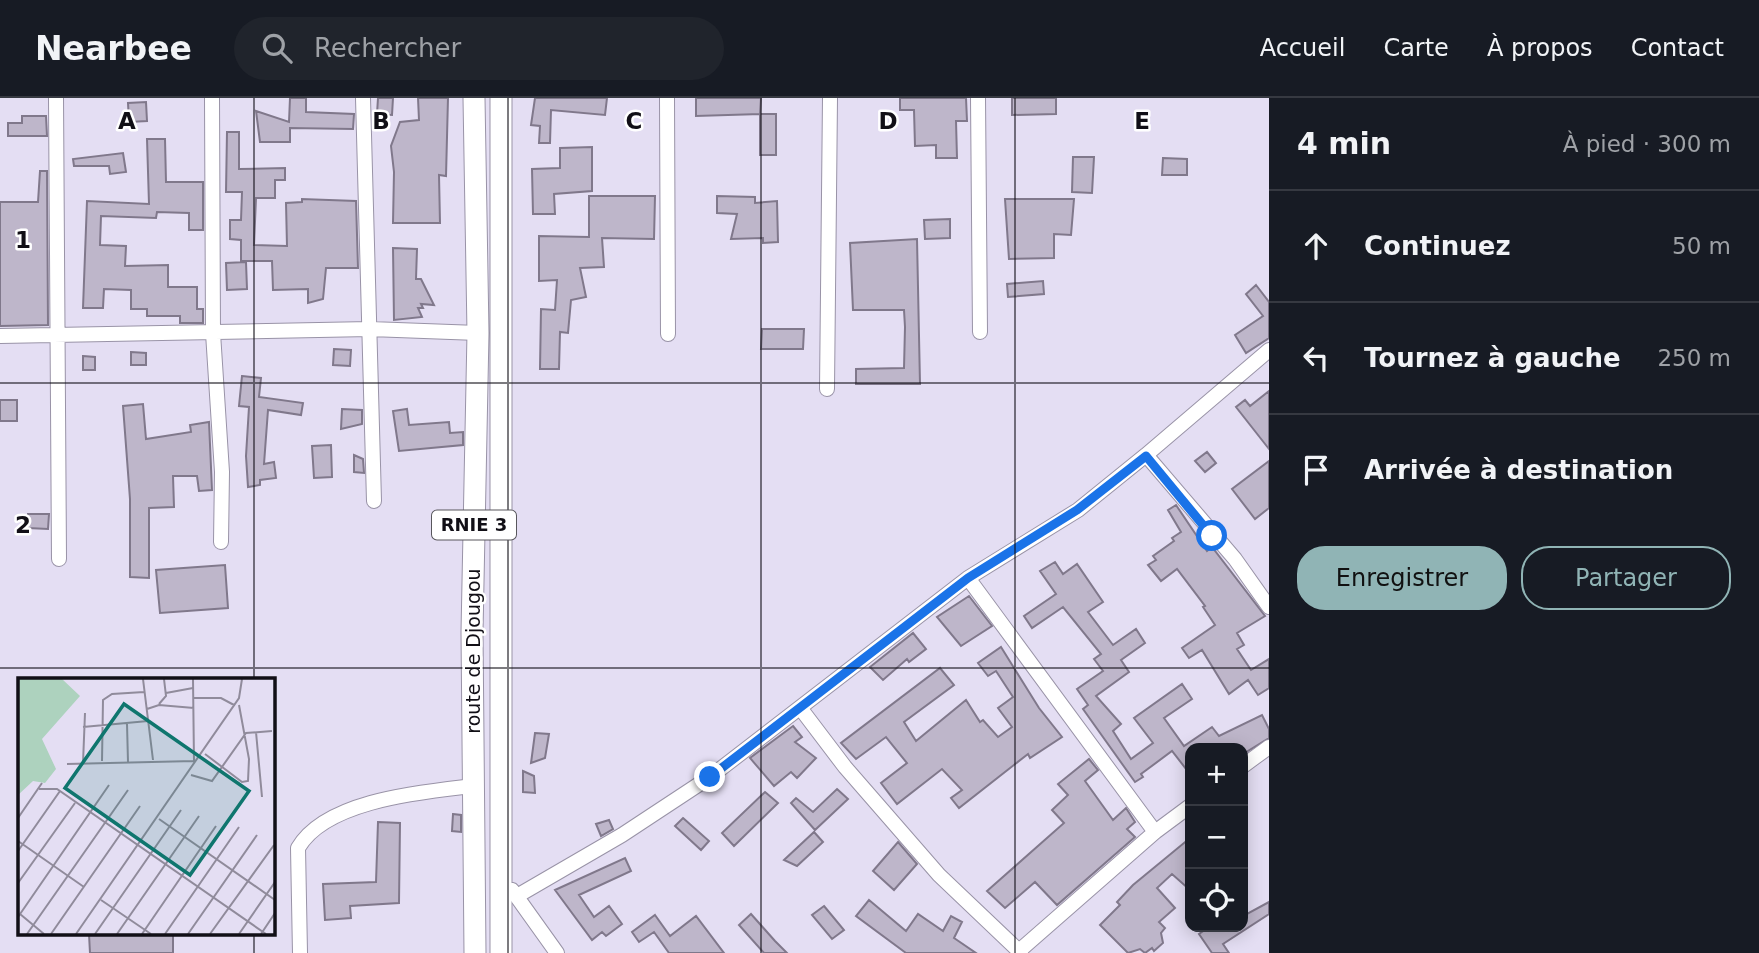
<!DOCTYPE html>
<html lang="fr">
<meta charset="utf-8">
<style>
body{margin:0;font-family:"DejaVu Sans",sans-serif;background:#20242c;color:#f1f3f6}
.controls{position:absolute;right:21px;bottom:21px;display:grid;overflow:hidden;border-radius:14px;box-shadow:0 4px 18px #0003}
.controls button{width:63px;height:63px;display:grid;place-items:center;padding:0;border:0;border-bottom:2px solid #363941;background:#171b24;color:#f1f3f6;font:35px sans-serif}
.stop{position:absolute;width:21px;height:21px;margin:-16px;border:5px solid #1a73e8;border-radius:50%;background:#fff}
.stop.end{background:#1a73e8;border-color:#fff;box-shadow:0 2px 7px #0008}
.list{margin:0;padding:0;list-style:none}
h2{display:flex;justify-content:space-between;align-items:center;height:91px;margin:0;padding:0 28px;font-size:30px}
h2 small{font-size:23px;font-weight:400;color:#9ea1a6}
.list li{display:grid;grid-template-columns:46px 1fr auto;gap:21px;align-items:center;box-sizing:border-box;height:112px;padding:0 28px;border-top:2px solid #363941}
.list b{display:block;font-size:26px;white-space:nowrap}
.list em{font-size:23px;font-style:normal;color:#9ea1a6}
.actions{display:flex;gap:14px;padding:21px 28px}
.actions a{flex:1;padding:16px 0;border:2px solid #90b4b5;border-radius:28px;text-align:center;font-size:24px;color:#90b4b5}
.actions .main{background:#90b4b5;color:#111}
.icon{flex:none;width:38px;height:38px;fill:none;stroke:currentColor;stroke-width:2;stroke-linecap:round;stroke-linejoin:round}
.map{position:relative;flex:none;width:1269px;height:855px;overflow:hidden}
header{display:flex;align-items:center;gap:42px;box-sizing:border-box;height:98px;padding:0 35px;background:#171b24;border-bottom:2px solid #363941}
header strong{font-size:33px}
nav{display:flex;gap:38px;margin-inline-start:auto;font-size:24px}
.search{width:490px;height:63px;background:#20242c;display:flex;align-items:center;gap:18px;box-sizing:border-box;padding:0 24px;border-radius:38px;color:#9ea1a6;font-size:26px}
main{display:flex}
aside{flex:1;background:#171b24}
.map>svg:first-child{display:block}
.building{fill:#beb6ca;stroke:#80788b;stroke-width:2}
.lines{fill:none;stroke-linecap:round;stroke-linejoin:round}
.minor-casing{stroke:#9993a7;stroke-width:16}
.highway-casing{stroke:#9993a7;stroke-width:23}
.minor{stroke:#fff;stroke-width:14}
.highway{stroke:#fff;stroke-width:21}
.route{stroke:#1a73e8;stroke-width:9}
.grid{fill:none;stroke:#110f16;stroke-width:2;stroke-opacity:0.55}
.labels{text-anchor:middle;stroke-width:5;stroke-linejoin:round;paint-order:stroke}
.shield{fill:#fff;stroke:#58575c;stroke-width:2}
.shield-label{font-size:18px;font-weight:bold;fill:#110f16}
.street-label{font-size:19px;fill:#110f16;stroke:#fff}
.inset-road{fill:none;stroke:#908b9b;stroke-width:2}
.view{fill:#0f766e;fill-opacity:0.15;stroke:#0f766e;stroke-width:3.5}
.inset-edge{fill:none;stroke:#110f16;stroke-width:3.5}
.grid-label{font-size:23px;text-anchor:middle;font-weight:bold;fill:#110f16;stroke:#fff;stroke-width:5;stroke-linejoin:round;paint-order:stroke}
</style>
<header>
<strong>Nearbee</strong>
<div class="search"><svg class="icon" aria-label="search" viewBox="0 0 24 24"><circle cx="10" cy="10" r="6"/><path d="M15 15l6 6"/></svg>Rechercher</div>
<nav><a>Accueil</a><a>Carte</a><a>À propos</a><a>Contact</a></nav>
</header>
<main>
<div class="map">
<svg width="1269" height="855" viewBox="0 0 1269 855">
<rect width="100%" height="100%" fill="#e4def3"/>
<path class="building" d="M290,0H306V14L354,16L353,31L290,30V44H260L256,13L289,24Z
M378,0H393L392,17L377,16Z
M418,0H448L446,78L439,77L440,125H393L394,74L391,48L400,24L419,22Z
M535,0H607L605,17L551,12L550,45H539L540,28L531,27Z
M696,0H761L760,16L696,18Z
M900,0H966L967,23H956L957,60H936V47L915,48L914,12H900Z
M1012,0H1056V16L1012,17Z
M146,4L147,23L129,24L128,5Z
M760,16H776V57H760Z
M22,18H46L47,38H8V25H22Z
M227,34H239V71L285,70V82H275V100H256L254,147L287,148L286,105L302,104V101L356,103L358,170H326L323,201L308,205V191L273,192L272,163H241V142L230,141V122H241L242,94H226Z
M147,41H165L166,84H203V132H189V115L157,114L156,120L101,118L100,147L126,148L125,168L168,167V189H197V211H203V225H180V218H147V211H131V192L104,191L103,210H83L87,103L149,106Z
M592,49V93L554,96L555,116H533L532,71L560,70V50Z
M123,55L126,74L110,76L109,68H74L73,61Z
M1073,59H1094L1092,95L1072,94Z
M1163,60L1187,61V77H1162Z
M40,73H47L48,227L0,228V104H38Z
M589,98H655L654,141L602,140L604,169L580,170L586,199L571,202L568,235L560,234L559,271H540L541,211L555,212L557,182L539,183V138L589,139Z
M717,98L755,99V105L777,103L778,144L763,145V140L731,141L737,116L717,115Z
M1005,101H1074L1071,137L1054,136V160L1009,161Z
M950,121V140L925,141L924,122Z
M917,141L920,286H856V271L904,270L905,229L904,212H853L850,145Z
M393,150L417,151L416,181H421L434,207L421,206L423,210H418L422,219L394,222Z
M246,164L247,191L227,192L226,165Z
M1043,183L1044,196L1008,199L1007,186Z
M1256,187L1269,204V240L1246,255L1235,237L1263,218L1246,196Z
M762,231H804L803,251H761Z
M334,251L351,252L350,268L333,267Z
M131,254L146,255V267H131Z
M83,258L95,259V272H83Z
M242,278L261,280L259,299L303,305L301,317L268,312L264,366L274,364L276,380L260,382V387L248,389L246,358L249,309L239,308Z
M1269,293V351L1236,309L1245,302L1250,308Z
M0,302H17V323H0Z
M143,306L146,341L191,334L190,327L209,324L212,392L199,393L197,378H173L174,409L149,410V480L130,479V401L123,308Z
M342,311L362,312V326L341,331Z
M407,311L409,327L449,324L450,335L463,334V347L399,353L393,313Z
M331,347L332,379L314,380L312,348Z
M1207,354L1216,365L1205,374L1195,363Z
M354,357L363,361L364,375L354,374Z
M1269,363V410L1255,421L1232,391Z
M1176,407L1207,453L1212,449L1265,518L1237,535L1244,547L1237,551L1251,572L1269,561V590L1258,597L1248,582L1229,596L1202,552L1189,560L1182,550L1215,527L1203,509L1205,508L1177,471L1161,483L1148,467L1156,462L1153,458L1174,443L1172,440L1181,434L1168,412Z
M28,416H49L48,431L28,430Z
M1055,464L1063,476L1077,466L1103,504L1088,514L1113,547L1136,531L1145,545L1121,562L1129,574L1096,598L1121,626L1113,633L1131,661L1153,645L1134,620L1182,586L1192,601L1164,620L1184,648L1212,629L1219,638L1262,617L1269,631V640L1243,656V650H1190V676L1172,653L1141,676L1143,679L1135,684L1083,611L1088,607L1077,591L1103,573L1094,561L1101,556L1063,509L1032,530L1024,518L1056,496L1040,473Z
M225,467L228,510L160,515L156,472Z
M969,498L992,528L961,548L937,519Z
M913,535L926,551L909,564L907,561L883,582L870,569Z
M1001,549L1039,610L1062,639L1030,660L1028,656L959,710L951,700L962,692L942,671L897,706L881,685L907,665L886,639L856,661L841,645L940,570L954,587L904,624L916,643L966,602L980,624L983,622L998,639L1012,629L998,610L1013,599L996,573L988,578L978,565Z
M793,628L802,639L795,644L816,660L797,680L791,674L774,688L750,660Z
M535,635L549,636L545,660L531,665Z
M1089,661L1098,672L1085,683L1113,722L1126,710L1135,724L1127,731L1135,739L1057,807L1035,784L1005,810L987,793L1064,725L1052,712L1068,697L1058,686Z
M523,673L534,678L535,695L523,694Z
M837,691L848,701L815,732L791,705L796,700L813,714Z
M765,694L778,705L734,748L722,735Z
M453,716L461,717V734L452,733Z
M683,720L709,743L701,752L675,728Z
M609,722L613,731L601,738L596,726Z
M378,724L400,725L399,805L350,808L351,820L325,822L323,786L376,784Z
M814,734L823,744L797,768L784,762Z
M1190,740V792L1172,776L1157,790L1175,810L1159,824L1165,830L1161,835L1163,845L1154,853L1152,850L1145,855L1140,851L1128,855L1100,827L1120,807L1117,804L1133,787Z
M898,744L917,766L894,792L873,773Z
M625,760L631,773L579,797L594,819L609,808L622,826L606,838L602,834L592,842L555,792Z
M869,802L906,833L918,816L943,833L951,818L962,824L954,840L976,855H906L856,818Z
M1269,804V816L1223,846L1229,855H1212L1199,836L1209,829H1243V818Z
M824,808L844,832L832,841L812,817Z
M751,816L775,843L787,855H764L739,827Z
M655,817L670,838L696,818L724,855H669L654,834L639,844L632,834Z
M89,836H173V855H90Z"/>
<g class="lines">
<defs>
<path id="minor" d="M56,0L59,461
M212,0L213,235L222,374L221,444
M363,0L374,403
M667,0L668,236
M978,0L980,234
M0,238L370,231L478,235
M827,291L830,0
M1146,357L1235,461L1269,509
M968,480L1155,734
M801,611L845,669L939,777L1021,855
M1243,668L1269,649
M512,792L557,855
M517,798L622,737L710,679L968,480L1078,412L1146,357L1269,252
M1019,853L1155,734L1190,708
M300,855L298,750C326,702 422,694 473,688"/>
<path id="highway" d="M474,0L478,235L472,534L475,855
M501,855V0"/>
</defs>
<use href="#minor" class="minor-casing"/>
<use href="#highway" class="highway-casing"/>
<use href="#minor" class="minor"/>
<use href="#highway" class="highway"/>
</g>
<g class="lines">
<path class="route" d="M710,679L968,480L1077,412L1146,358L1212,438"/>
</g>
<path class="grid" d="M254,0V582M508,0V855M761,0V855M1015,0V855M0,285H1269M0,570H1269M254,836V855"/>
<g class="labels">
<rect class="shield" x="432" y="412.5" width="84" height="29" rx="5"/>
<g class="shield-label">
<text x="474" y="433">RNIE 3</text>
</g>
<g class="street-label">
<text transform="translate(473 553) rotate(-90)" y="7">route de Djougou</text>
</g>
</g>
<g transform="translate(18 580)">
<rect width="257" height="257" fill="#e4def3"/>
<path d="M0,1H44L62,18L24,61L38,91L27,105L15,103L0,117Z" fill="#add2be"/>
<path class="inset-road" d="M125,1L135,82M175,1L176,84M148,15L175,10M175,20H203L216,27M141,26L148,18L146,1M129,31L141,27L176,30M109,46L110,84M65,49L130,43M238,54L244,119M187,76L224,104L230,103L231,81L221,27M84,83L85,22L94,16L126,14M65,85L67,35M49,86L176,83M173,97L194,103L228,55L254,53M21,111H39L248,256M0,140L24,105M141,141L257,222M0,163L66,209M0,173L42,113M0,205L57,125M83,222L133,256M2,236L26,256M0,239L91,107M9,256L110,112M33,256L122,128M58,256L221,20L224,1M77,256L163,132M99,256L181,138M124,256L198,148M147,256L221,149M170,256L239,157M192,256L256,167M221,256L257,204M243,256L257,235"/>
<path class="view" d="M106,26L231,113L172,197L47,110Z"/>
<rect width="257" height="257" class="inset-edge"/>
</g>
<g class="grid-label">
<text x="127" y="31">A</text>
<text x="381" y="31">B</text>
<text x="634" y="31">C</text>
<text x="888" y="31">D</text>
<text x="1142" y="31">E</text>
<text x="23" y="150">1</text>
<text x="23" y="435">2</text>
</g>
</svg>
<div class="controls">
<button>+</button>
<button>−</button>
<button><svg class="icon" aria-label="locate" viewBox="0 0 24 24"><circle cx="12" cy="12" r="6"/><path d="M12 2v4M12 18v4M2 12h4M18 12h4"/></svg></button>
</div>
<div class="stop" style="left:1212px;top:438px"></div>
<div class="stop end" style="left:710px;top:679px"></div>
</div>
<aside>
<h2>4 min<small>À pied · 300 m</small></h2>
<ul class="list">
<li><svg class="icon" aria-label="ahead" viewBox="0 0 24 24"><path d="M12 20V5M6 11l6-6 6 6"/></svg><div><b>Continuez</b></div><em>50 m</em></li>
<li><svg class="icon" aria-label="left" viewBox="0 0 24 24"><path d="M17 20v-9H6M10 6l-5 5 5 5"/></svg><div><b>Tournez à gauche</b></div><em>250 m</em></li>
<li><svg class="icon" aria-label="arrive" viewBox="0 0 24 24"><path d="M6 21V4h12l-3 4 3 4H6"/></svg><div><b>Arrivée à destination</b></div></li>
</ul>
<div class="actions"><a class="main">Enregistrer</a><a>Partager</a></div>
</aside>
</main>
